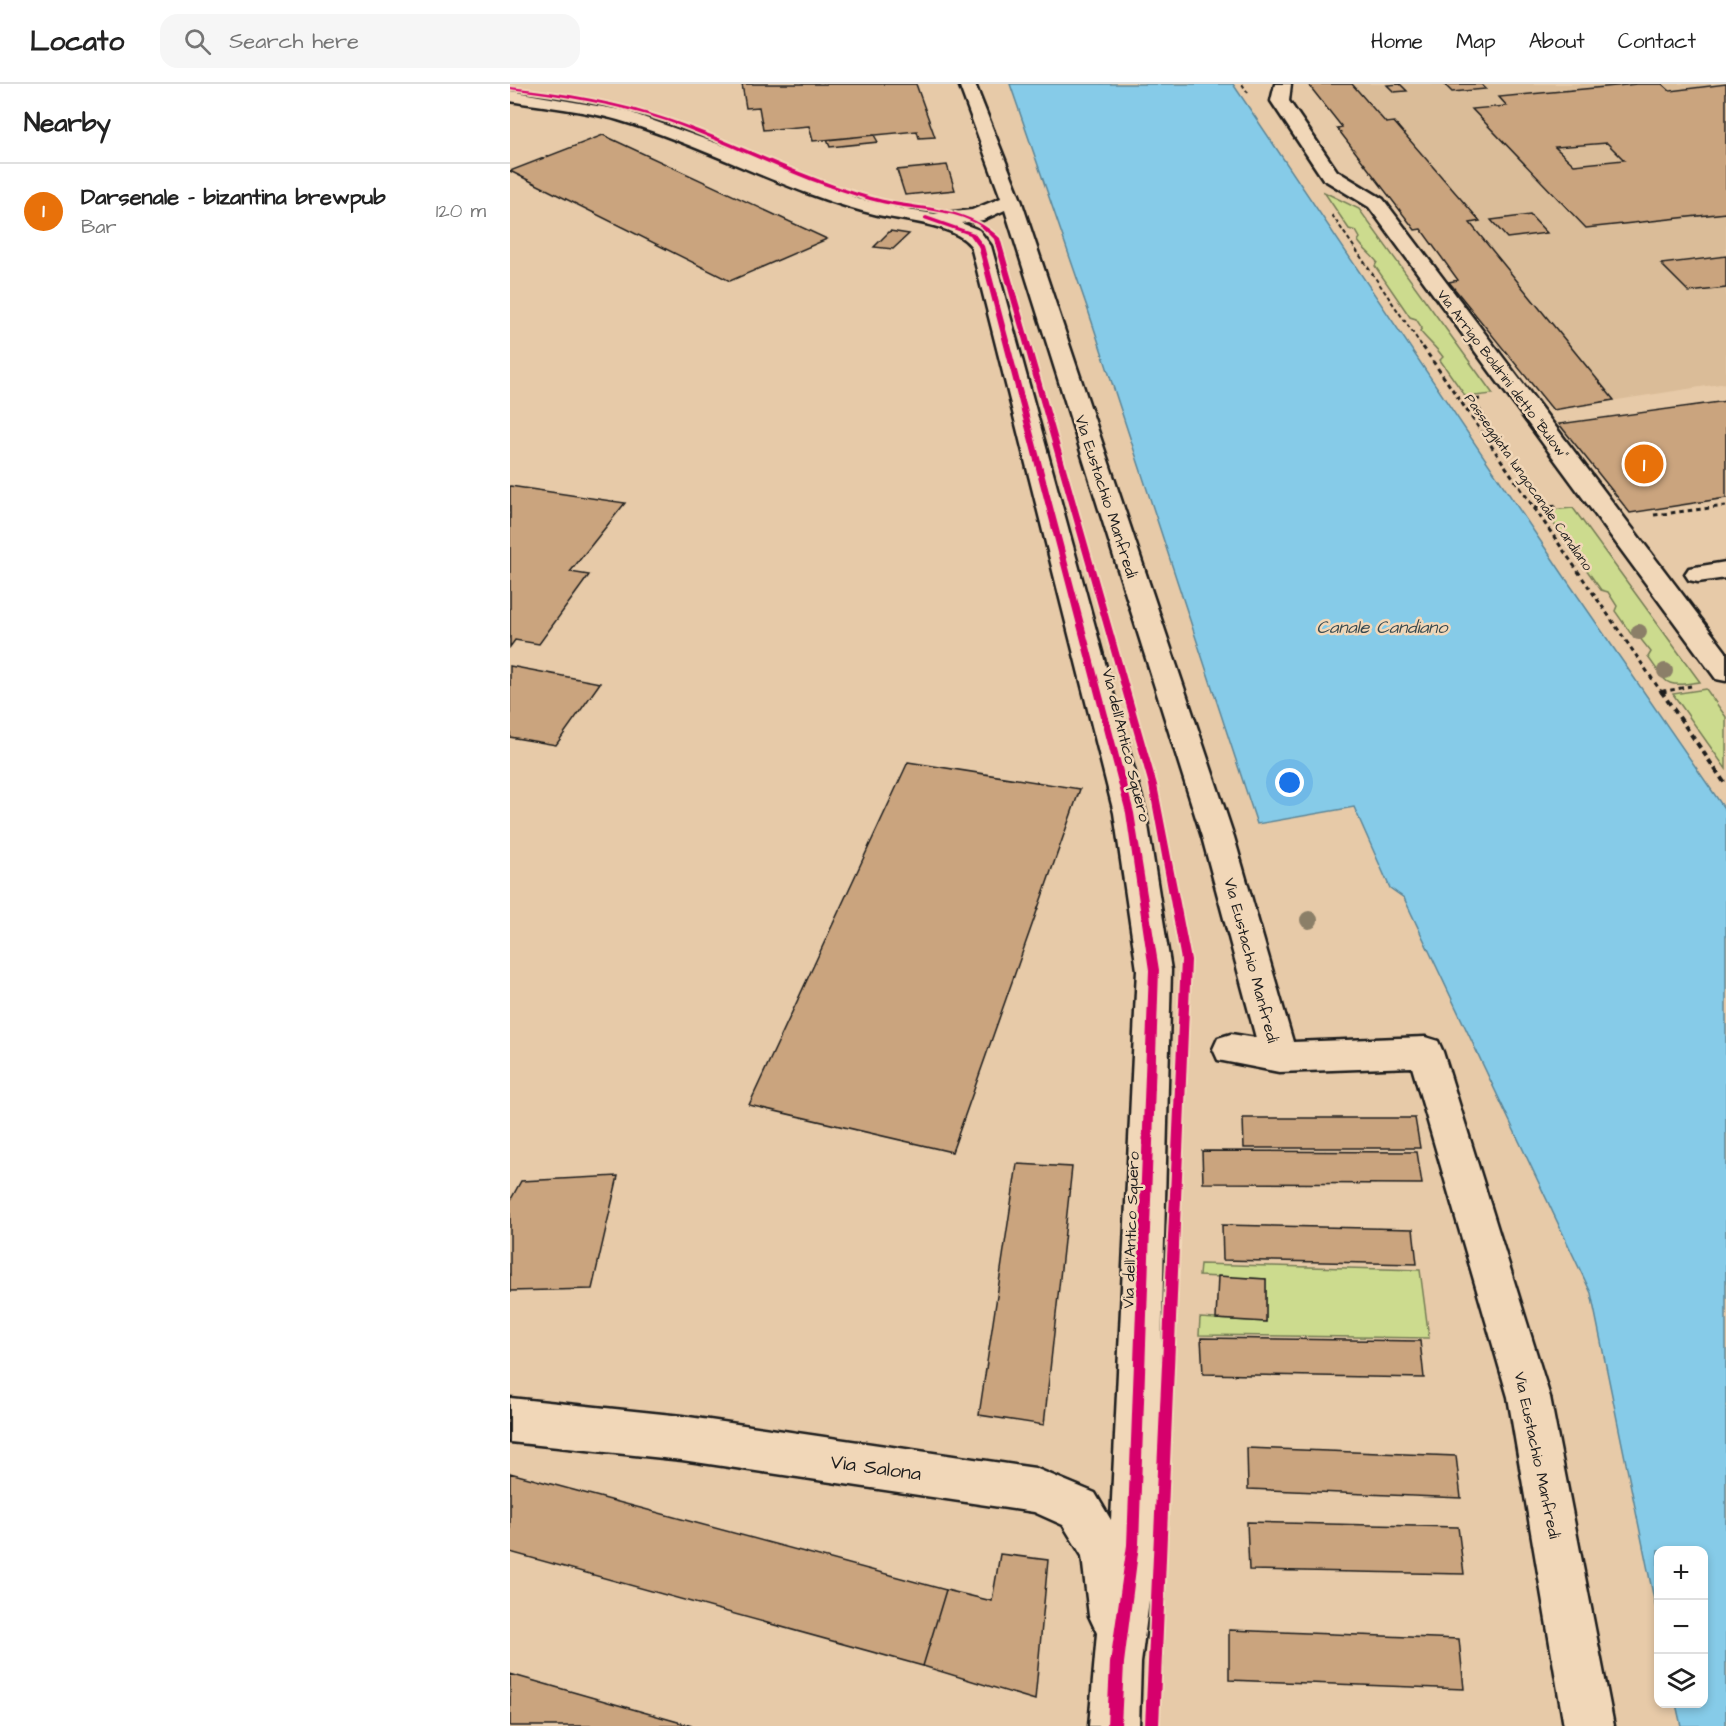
<!DOCTYPE html>
<meta charset="utf-8">
<style>
body{margin:0;font-family:"Architects Daughter",sans-serif;background:#f6f6f6;color:#222}
.controls{position:absolute;right:18px;bottom:18px;display:grid;overflow:hidden;border-radius:12px;box-shadow:0 3px 9px #0003}
.controls button{width:54px;height:54px;display:grid;place-items:center;padding:0;border:0;border-bottom:2px solid #e0e0e0;background:#fff;color:#222;font:30px sans-serif}
.you{position:absolute;left:780px;top:699px;width:21px;height:21px;margin:-15px;border:4px solid #fff;border-radius:50%;background:#1a73e8;box-shadow:0 0 0 9px #1a73e833}
.badge{display:grid;place-items:center;width:39px;height:39px;border-radius:50%;background:#1f6fb2;color:#fff;font-size:20px;font-weight:700}
.pin{position:absolute;translate:-50% -50%;border:3px solid #fff;box-shadow:0 2px 6px #0006}
.list{margin:0;padding:0;list-style:none}
h2{display:flex;justify-content:space-between;align-items:center;height:78px;margin:0;padding:0 24px;font-size:26px}
h2 small{font-size:20px;font-weight:400;color:#767676}
.list li{display:grid;grid-template-columns:39px 1fr auto;gap:18px;align-items:center;box-sizing:border-box;height:96px;padding:0 24px;border-top:2px solid #e0e0e0}
.list b{display:block;font-size:22px;white-space:nowrap}
.list p{margin:0;font-size:20px;white-space:nowrap;color:#767676}
.list em{font-size:20px;font-style:normal;color:#767676}
.icon{flex:none;width:33px;height:33px;fill:none;stroke:currentColor;stroke-width:2;stroke-linecap:round;stroke-linejoin:round}
.map{position:relative;flex:none;width:1216px;height:1642px;overflow:hidden}
header{display:flex;align-items:center;gap:36px;box-sizing:border-box;height:84px;padding:0 30px;background:#fff;border-bottom:2px solid #e0e0e0}
header strong{font-size:28px}
nav{display:flex;gap:33px;margin-inline-start:auto;font-size:21px}
.search{width:420px;height:54px;background:#f6f6f6;display:flex;align-items:center;gap:15px;box-sizing:border-box;padding:0 21px;border-radius:18px;color:#767676;font-size:22px}
main{display:flex}
aside{flex:1;background:#fff}
.map>svg:first-child{display:block}
.built{fill:#dabc98}
.green{fill:#ccdb8e;stroke:#747c55;stroke-width:1.5}
.water{fill:#86cbe8;stroke:#5c8596;stroke-width:1.5}
.building{fill:#caa47e;stroke:#1c1c1c;stroke-width:1.5;fill-rule:evenodd}
.lines{fill:none;stroke-linecap:round;stroke-linejoin:round}
.minor-casing{stroke:#1c1c1c;stroke-width:5}
.path-far2{stroke:#1c1c1c;stroke-width:2;stroke-dasharray:4 3;stroke-linecap:butt}
.path-far1{stroke:#1c1c1c;stroke-width:3;stroke-dasharray:4.5 4;stroke-linecap:butt}
.path{stroke:#1c1c1c;stroke-width:4;stroke-dasharray:6 4.5;stroke-linecap:butt}
.minor{fill:#f1d7b8;fill-rule:evenodd}
.cycleway-casing{stroke:#f1d7b8;stroke-width:4}
.cycleway{fill:#d6006c;fill-rule:evenodd}
.tree{fill:#8b7f68}
.labels{text-anchor:middle;stroke-width:5;stroke-linejoin:round;paint-order:stroke}
.far-street-label{font-size:14px;fill:#1c1c1c;stroke:#f1d7b8}
.street-label{font-size:16px;fill:#1c1c1c;stroke:#f1d7b8}
.water-label{font-size:18px;font-style:italic;fill:#36484f;stroke:#f1d7b8}
.near-street-label{font-size:20px;fill:#1c1c1c;stroke:#f1d7b8}
</style>
<header>
<strong>Locato</strong>
<div class="search"><svg class="icon" aria-label="search" viewBox="0 0 24 24"><circle cx="10" cy="10" r="6"/><path d="M15 15l6 6"/></svg>Search here</div>
<nav><a>Home</a><a>Map</a><a>About</a><a>Contact</a></nav>
</header>
<main>
<aside>
<h2>Nearby<small></small></h2>
<ul class="list">
<li><span class="badge" style="background:#e8710a">1</span><div><b>Darsenale - bizantina brewpub</b><p>Bar</p></div><em>120 m</em></li>
</ul>
</aside>
<div class="map">
<svg width="1216" height="1642" viewBox="0 0 1216 1642">
<rect width="100%" height="100%" fill="#e7caa8"/>
<filter id="ink" filterUnits="userSpaceOnUse"><feTurbulence type="fractalNoise" baseFrequency=".0167" numOctaves="2"/><feDisplacementMap in="SourceGraphic" scale="12" xChannelSelector="R" yChannelSelector="G"/><feConvolveMatrix kernelMatrix="1 2 1 2 8 2 1 2 1" color-interpolation-filters="sRGB"/></filter>
<g filter="url(#ink)">
<path class="built" d="M798,0H1216V299L1043,326L939,198L948,196L911,145L905,146L827,44L832,43Z"/>
<path class="green" d="M814,108L849,125L983,310L956,313L930,276L933,273C926,263 918,257 910,247L912,244L906,235L900,233L865,182L867,178C861,170 854,166 848,157L850,154L846,147L839,145Z
M1063,424L1190,598C1154,603 1159,602 1138,573L1141,568L1129,553L1121,550L1105,527L1107,522L1098,508L1091,506L1037,430L1040,426Z
M1196,605L1216,633V685L1163,610Z
M690,1180L910,1186L919,1254L689,1251L690,1234L756,1238V1195L689,1192Z"/>
<path class="water" d="M500,0H723L1058,498L1216,727V1642H1171L1166,1620H1194V1466H1148V1535L1081,1209L894,814L880,804L844,723L747,740L578,226Z"/>
<path class="building" d="M232,0H406L425,53L409,54L407,47L303,57L299,42L253,46L249,23L236,24Z
M798,0H842L876,39L884,38L970,137L960,139L1104,316L1043,326L939,198L948,196L911,145L905,146L827,44L832,43Z
M890,0L897,7L884,8L877,1Z
M934,0H971L976,5L942,8Z
M1127,0H1152L1160,7L1216,0V129L1076,144L962,25L997,22L989,13ZM1097,59L1114,76L1064,81L1045,63Z
M93,51L317,155L220,197L0,87Z
M364,51L368,58L320,63L317,56Z
M437,81L445,106L395,111L387,86Z
M1020,131L1037,149L997,154L981,136Z
M380,147L399,150L383,165L364,163Z
M1216,172V204L1179,208L1151,180Z
M1216,317V414L1120,429L1049,340Z
M0,402L115,419L60,488L79,491L29,560L5,556L0,563Z
M0,582L90,599L46,661L0,653Z
M398,678L570,705L442,1068L239,1021Z
M733,1034H905L910,1064H734Z
M692,1067L907,1068L912,1100L693,1099Z
M507,1080L562,1083L534,1341L469,1331Z
M108,1092L82,1205L0,1207V1117L11,1097Z
M712,1141L903,1145L907,1180L713,1176Z
M708,1192L756,1195V1238L706,1235Z
M691,1254L910,1257L914,1294L693,1290Z
M737,1364L946,1372L951,1414L738,1405Z
M0,1389L436,1506L413,1582L0,1468Z
M737,1438L948,1443L954,1490L739,1486Z
M490,1470L538,1476L525,1616L413,1582L436,1506L482,1517Z
M719,1546L949,1555L954,1605L719,1596Z
M0,1590L182,1642H0Z"/>
<g class="lines">
<defs>
<path id="minor" d="M449,0H465L511,116L724,753L783,958L915,953L928,957L933,968L1040,1313L1104,1642H1054L998,1313L902,983L769,988L708,976L703,965L708,954L721,950L746,954L692,753L495,126L473,136L451,139L469,146L481,162L636,729L661,886L646,1461L631,1579L629,1642H579L587,1549L579,1532L572,1472L553,1441L524,1428L172,1376L0,1358V1314L172,1332L525,1384L585,1409L601,1436L627,886L604,729L461,162C444,140 395,137 368,131C279,110 196,62 108,36C73,26 35,23 0,17V7L116,27L239,71L348,115L397,126L425,130L462,126L491,114Z
M765,0H781L779,17L827,87L873,115L1216,568V597L1206,595L859,123L813,95L761,17Z
M1216,478V494L1188,498L1179,496L1175,490L1179,484Z"/>
</defs>
<use href="#minor" class="minor-casing"/>
<path class="path-far2" d="M732,0L738,9
M822,131L914,265"/>
<path class="path-far1" d="M913,263L1152,609
M970,315L963,316L983,347L971,349
M1024,424L1049,422
M1144,431L1216,422
M1152,608L1181,602"/>
<path class="path" d="M1151,607L1216,701
M1152,608L1156,607"/>
<use href="#minor" class="minor"/>
<defs>
<path id="cycleway" d="M0,3C55,9 109,18 161,36C220,56 276,85 335,105C351,110 367,115 384,118C423,125 460,125 490,154L647,701L681,876L649,1642H635L671,876L639,701L484,155C479,150 473,144 467,140C443,127 414,126 387,122C369,119 352,114 334,108C273,89 217,58 156,37C105,20 53,12 0,5Z
M416,132L464,149L474,162L624,729L649,886L629,1461L614,1579L611,1642H597L600,1579L617,1461L639,886L616,729L468,162L460,151L414,135V133Z"/>
</defs>
<use href="#cycleway" class="cycleway-casing"/>
<use href="#cycleway" class="cycleway"/>
</g>
<g class="tree">
<circle cx="1129" cy="548" r="8"/>
<circle cx="1155" cy="587" r="8"/>
<circle cx="799" cy="836" r="9"/>
</g>
</g>
<g class="labels">
<g class="far-street-label">
<text transform="translate(993 290) rotate(53)" y="5">Via Arrigo Boldrini detto "Bulow"</text>
<text transform="translate(1019 398) rotate(55)" y="5">Passeggiata lungocanale Candiano</text>
</g>
<g class="street-label">
<text transform="translate(597 412) rotate(72)" y="6">Via Eustachio Manfredi</text>
<text transform="translate(617 661) rotate(76)" y="6">Via dell'Antico Squero</text>
<text transform="translate(742 876) rotate(75)" y="6">Via Eustachio Manfredi</text>
<text transform="translate(620 1146) rotate(-88)" y="6">Via dell'Antico Squero</text>
<text transform="translate(1028 1371) rotate(78)" y="6">Via Eustachio Manfredi</text>
</g>
<g class="water-label">
<text x="872" y="549">Canale Candiano</text>
</g>
<g class="near-street-label">
<text transform="translate(366 1383) rotate(8)" y="7">Via Salona</text>
</g>
</g>
</svg>
<div class="controls">
<button>+</button>
<button>−</button>
<button><svg class="icon" aria-label="layers" viewBox="0 0 24 24"><path d="M12 4l9 5-9 5-9-5zM3 14l9 5 9-5"/></svg></button>
</div>
<div class="you"></div>
<div class="pin badge" style="left:1134px;top:380px;background:#e8710a">1</div>
</div>
</main>
